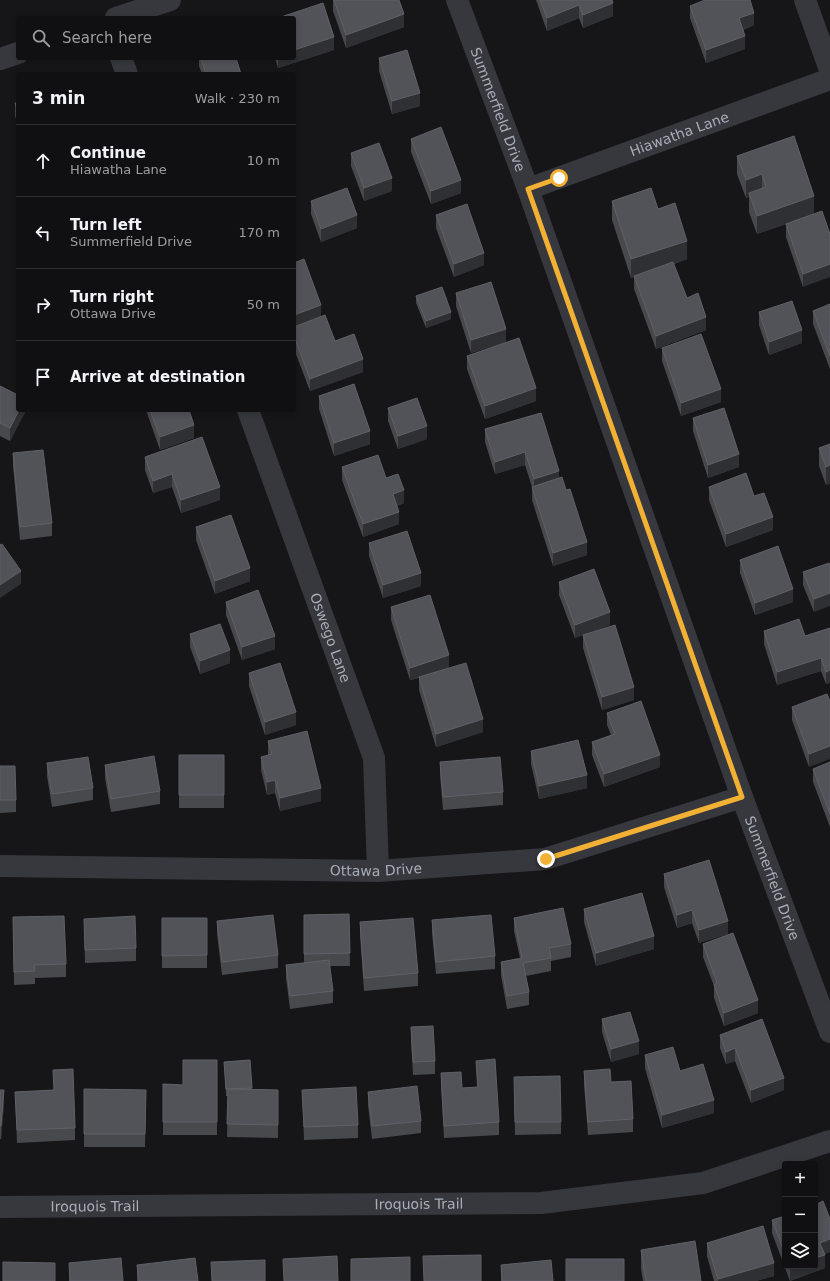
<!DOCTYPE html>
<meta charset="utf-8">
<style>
body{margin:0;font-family:"DejaVu Sans",sans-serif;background:#19191b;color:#f1f3f6}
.controls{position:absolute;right:12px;bottom:12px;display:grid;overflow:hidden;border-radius:4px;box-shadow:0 2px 6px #0003}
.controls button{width:36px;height:36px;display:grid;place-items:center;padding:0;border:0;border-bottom:1px solid #303032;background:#101012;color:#f1f3f6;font:20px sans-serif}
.stop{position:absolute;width:12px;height:12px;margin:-9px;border:3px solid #f2b134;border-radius:50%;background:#fff}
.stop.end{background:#f2b134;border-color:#fff;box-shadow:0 1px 4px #0008}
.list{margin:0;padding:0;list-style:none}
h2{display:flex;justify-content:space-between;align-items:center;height:52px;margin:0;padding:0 16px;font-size:17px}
h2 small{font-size:13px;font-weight:400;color:#9c9d9f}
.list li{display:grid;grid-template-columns:26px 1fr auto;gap:12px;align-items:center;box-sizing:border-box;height:72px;padding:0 16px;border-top:1px solid #303032}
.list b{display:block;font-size:15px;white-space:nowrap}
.list p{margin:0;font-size:13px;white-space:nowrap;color:#9c9d9f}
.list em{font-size:13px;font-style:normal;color:#9c9d9f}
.icon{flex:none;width:22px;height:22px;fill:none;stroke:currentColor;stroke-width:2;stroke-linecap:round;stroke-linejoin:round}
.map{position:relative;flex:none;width:830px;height:1281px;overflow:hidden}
.search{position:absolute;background:#101012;box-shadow:0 2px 6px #0003;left:16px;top:16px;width:280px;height:44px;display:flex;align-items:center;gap:10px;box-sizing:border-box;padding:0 14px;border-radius:4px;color:#9c9d9f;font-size:15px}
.panel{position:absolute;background:#101012;box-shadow:0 2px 6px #0003;left:16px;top:72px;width:280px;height:340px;border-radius:4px}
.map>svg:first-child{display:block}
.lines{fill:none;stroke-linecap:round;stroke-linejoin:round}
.minor{stroke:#37383d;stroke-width:22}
.wall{fill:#47494d}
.shaded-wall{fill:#2f3033}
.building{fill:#525359;stroke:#5f6168}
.route{stroke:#f2b134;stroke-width:5}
.labels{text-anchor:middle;stroke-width:3;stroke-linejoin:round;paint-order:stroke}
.street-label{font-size:14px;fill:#a8adb8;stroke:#111113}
</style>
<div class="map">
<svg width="830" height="1281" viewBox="0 0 830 1281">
<rect width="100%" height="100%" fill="#161618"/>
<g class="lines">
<g class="minor">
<path id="s1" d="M457,0L528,189L742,797L830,1032"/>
<path d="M805,0L830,70"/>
<path d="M116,18L170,0"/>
<path d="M121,58L127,74"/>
<path d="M0,59L18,53"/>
<path id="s2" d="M528,189L830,79"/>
<path id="s3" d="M248,410L374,758L378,871"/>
<path id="s4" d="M0,866L378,871L545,859L742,797"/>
<path id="s5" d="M0,1207L541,1203L703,1183L830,1141"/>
</g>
</g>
<path class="wall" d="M333,0H399L404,27L346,48L333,11Z
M536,0H612L613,16L583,28L579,18L547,31Z
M690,6L754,25L743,30L745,49L706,63L690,18Z
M334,50L278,68L275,58H294Z
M199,58H236L241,74H202L199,66Z
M379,58L420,106L392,114L379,71Z
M15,103H18V124L15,116Z
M411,139L461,193L431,204L411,152Z
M351,153L392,191L364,201L351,166Z
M737,156L814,214L803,287L786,237V224L789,223L757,234L749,212V197L746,198L737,174Z
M311,201L357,228L321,242L311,214Z
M612,201L658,209L687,259L674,264L687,298L706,330L656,349L634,289V277L631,278L612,220Z
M436,215L484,265L454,277L436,228Z
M294,263L321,317L335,341L363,372L310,391L294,349Z
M456,293L506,342L471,353L456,306Z
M416,296L451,319L426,328L416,303Z
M830,304V369L813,324V311Z
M759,312L802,343L769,355L759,325Z
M662,348L721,402L681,416L662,361Z
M467,356L536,401L485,419L467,369Z
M0,386L25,410V412L10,441L0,436Z
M319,396L370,444L334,456L319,409Z
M388,408L427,439L398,449L388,421Z
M146,410H189L194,438L160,450Z
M541,413L559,478L587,555L553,566L532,500V487L525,465L495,474L485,442V429Z
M693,418L739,467L708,478L693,431Z
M830,444L826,485L819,466V448Z
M13,453L52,523V536L20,540L13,466Z
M145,457L220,500L181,513L172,487L153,493L145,470Z
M342,467L386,478L404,503L397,506L399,524L363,537L342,480Z
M709,487L754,496L773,530L726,547L709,500Z
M196,527L250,581L215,594L196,540Z
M369,543L421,586L383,598L369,556Z
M740,560L793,602L755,615L740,573Z
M829,563L814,612L803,585V572Z
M559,582L610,625L575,638L559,595Z
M226,602L275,649L242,660L226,615Z
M391,607L449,668L483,732L436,747L419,690V678L410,680L391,620Z
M830,628V683L826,684L821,671L777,685L764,644V631L805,636Z
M190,634L230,663L200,674L190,647Z
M583,635L634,700L602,710L583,648Z
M249,673L296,725L265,735L249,686Z
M830,701L809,767L792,720V707Z
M607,713L660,767L604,787L592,755V742L611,735L607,725Z
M268,741L321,801L280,811L275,793L267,795L261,770V757L268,755Z
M531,751L587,788L539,799L531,764Z
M179,755H224V808H179Z
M440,762L503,792V805L443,810L440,775Z
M830,762V827L813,782V769Z
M47,763L93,788V800L52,807L47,776Z
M105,765L160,791V804L111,812L105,778Z
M0,766L16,800V812L0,813Z
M664,874L728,934L699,943L692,923L677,928L664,887Z
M584,909L654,949L596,966L584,922Z
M349,914L350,966H330L333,991V1003L290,1009L286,978V965L304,963V915Z
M13,917L66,964V977L35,978V984L14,985Z
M162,918H207V968H162Z
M514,918L571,944V957L551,961V971L526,976L529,992V1005L507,1009L501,975V962L520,958L514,931Z
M84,919L136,948V961L85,963Z
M432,920L495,956V969L436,974L432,933Z
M217,921L278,955V968L222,975L217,934Z
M360,922L418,973V986L364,991L360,935Z
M703,944L758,1013L724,1026L714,998V986L703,957Z
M602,1019L639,1054L611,1062L602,1032Z
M411,1027L435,1061V1074L413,1075L411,1040Z
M720,1035L784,1090L751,1103L735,1061L726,1064L720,1048Z
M645,1055L680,1071L714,1113L662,1128L645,1068Z
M217,1060V1135H163V1084L183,1085Z
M250,1060L252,1089L278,1090V1138L227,1137L228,1096H226L224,1062Z
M476,1061L499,1122V1135L444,1138L441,1086V1073L462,1088L477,1087Z
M53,1070L75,1128V1140L17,1143L15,1092L54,1090Z
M584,1071L611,1082L633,1119V1132L588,1135L584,1084Z
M84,1089L146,1090L145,1147H84Z
M0,1090L4,1103L1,1139H0Z
M302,1090L358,1125V1138L304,1140Z
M514,1090L561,1122V1134L515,1135Z
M368,1092L421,1121V1133L372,1139L368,1105Z
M785,1216V1266H815L830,1219V1252L824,1254L825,1268L790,1281L772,1233V1220Z
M707,1243L774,1276L756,1281H714L707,1256Z
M641,1250L701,1281H643L641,1269Z
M69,1263L123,1281H69Z
M137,1265L198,1281H137Z
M501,1265L553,1281H501Z"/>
<path class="shaded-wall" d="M613,3V16L583,28V15Z
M579,5V18L547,31V18Z
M754,13V25L739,31V18Z
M404,14V27L346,48V35Z
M745,36V49L706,63V50Z
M334,37V50L278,68V58H294V50Z
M420,93V106L392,114V101Z
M762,174V193H749V197L746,198V180Z
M392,178V191L364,201V188Z
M461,180V193L431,204V191Z
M814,196V214L757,234V216Z
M357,215V228L321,242V229Z
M687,241V259L631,278V259Z
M484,253V265L454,277V264Z
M830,264V277L803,287V274Z
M321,305V318L294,328V315Z
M451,312V319L426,328V321Z
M706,317V330L656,349V336Z
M506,329V342L471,353V340Z
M802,330V343L769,355V342Z
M363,359V372L310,391V379Z
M536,388V401L485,419V406Z
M721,389V402L681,416V403Z
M19,410H25V412L10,441V428Z
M194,425V438L160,450V437Z
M427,426V439L398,449V436Z
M370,431V444L334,456V443Z
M525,452V465L495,474V462Z
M739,454V467L708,478V465Z
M830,465V484L826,485V467Z
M559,471V484L534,492V479Z
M172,474V487L153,493V481Z
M220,487V500L181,513V500Z
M404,490V503L393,507V494Z
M399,512V524L363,537V524Z
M773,517V530L726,547V534Z
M587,542V555L553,566V553Z
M250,568V581L215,594V581Z
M21,571V584L0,598V585Z
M421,573V586L383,598V585Z
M793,589V602L755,615V603Z
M830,593V606L814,612V599Z
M610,612V625L575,638V625Z
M275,636V649L242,660V647Z
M230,650V663L200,674V661Z
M449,655V668L410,680V668Z
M821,658V671L777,685V672Z
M830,670V683L826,684V672Z
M634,687V700L602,710V697Z
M296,712V725L265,735V722Z
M483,719V732L436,747V734Z
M830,746V759L809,767V754Z
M660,755V767L604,787V774Z
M587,775V788L539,799V786Z
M275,780V793L267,795V782Z
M321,788V801L280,811V798Z
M692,910V923L677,928V915Z
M728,921V934L699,943V930Z
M654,936V949L596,966V953Z
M758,1000V1013L724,1026V1013Z
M639,1041V1054L611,1062V1049Z
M735,1048V1061L726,1064V1052Z
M784,1078V1090L751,1103V1090Z
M4,1090V1103L1,1139V1126Z
M714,1100V1113L662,1128V1115Z
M830,1239V1252L820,1256V1243Z
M825,1255V1268L790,1281V1268L795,1266H815V1258Z
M774,1263V1276L756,1281H718V1279Z"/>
<path class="building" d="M334,0H399L404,14L346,35Z
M540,0H612L613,3L583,15L579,5L547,18Z
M705,0H750L754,13L739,18L745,36L706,50L690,6Z
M323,3L334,37L294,50V18H278Z
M407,50L420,93L392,101L379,58Z
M201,58H236L241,74H206Z
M15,103H18V111Z
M441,127L461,180L431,191L411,139Z
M794,136L814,196L757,216L749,193L766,187L762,174L746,180L737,156Z
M379,143L392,178L364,188L351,153Z
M347,188L357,215L321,229L311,201Z
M651,188L658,209L675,203L687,241L631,259L612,201Z
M467,204L484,253L454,264L436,215Z
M822,211L830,234V264L803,274L786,224Z
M304,259L321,305L294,315V263Z
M673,262L687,298L698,293L706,317L656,336L634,276Z
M491,282L506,329L471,340L456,293Z
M442,287L451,312L426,321L416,296Z
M792,301L802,330L769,342L759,312Z
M830,304V356L813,311Z
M325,315L335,341L354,334L363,359L310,379L294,336V327Z
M701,334L721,389L681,403L662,348Z
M519,338L536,388L485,406L467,356Z
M354,384L370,431L334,443L319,396Z
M0,386L18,395V410H19L10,428L0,423Z
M417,398L427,426L398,436L388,408Z
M724,408L739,454L708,465L693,418Z
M150,410H189L194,425L160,437Z
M541,413L559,471L534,479L525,452L495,462L485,429Z
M202,437L220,487L181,500L172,474L153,481L145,457Z
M830,444V465L826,467L819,448Z
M43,450L52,523L20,527L13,453Z
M378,455L386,478L398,474L404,490L393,494L399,512L363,524L342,467Z
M746,473L754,496L764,493L773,517L726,534L709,487Z
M562,477L566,490L570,489L587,542L553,553L532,487Z
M231,515L250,568L215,581L196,527Z
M407,531L421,573L383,585L369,543Z
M2,544L21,571L0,585V545Z
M778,546L793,589L755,603L740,560Z
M829,563L830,566V593L814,599L803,572Z
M594,569L610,612L575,625L559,582Z
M258,590L275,636L242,647L226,602Z
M430,595L449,655L410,668L391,607Z
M799,619L805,636L830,628V670L826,672L821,658L777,672L764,631Z
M220,624L230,650L200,661L190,634Z
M615,625L634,687L602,697L583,635Z
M280,663L296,712L265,722L249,673Z
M466,663L483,719L436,734L419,677Z
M827,694L830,701V746L809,754L792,707Z
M641,701L660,755L604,774L592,742L615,734L607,713Z
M307,731L321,788L280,798L275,780L267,782L261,757L272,754L268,741Z
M578,740L587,775L539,786L531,751Z
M179,755H224V795H179Z
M154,756L160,791L111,799L105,765Z
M88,757L93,788L52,794L47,763Z
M500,757L503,792L443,797L440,762Z
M830,762V814L813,769Z
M0,766H15L16,800H0Z
M709,860L728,921L699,930L692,910L677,915L664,874Z
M642,893L654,936L596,953L584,909Z
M563,908L571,944L549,948L551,958L523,963L529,992L507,996L501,962L522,958L514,918Z
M349,914L350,953L304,954V915Z
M273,915L278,955L222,962L217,921Z
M491,915L495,956L436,962L432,920Z
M64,916L66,964L34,965L35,971L14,972L13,917Z
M135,916L136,948L85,950L84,919Z
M162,918H207V955L162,956Z
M413,918L418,973L364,978L360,922Z
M733,933L758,1000L724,1013L714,985L717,983L703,944Z
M329,960L333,991L290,996L286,965Z
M630,1012L639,1041L611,1049L602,1019Z
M762,1019L784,1078L751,1090L735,1048L726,1052L720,1035Z
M433,1026L435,1061L413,1062L411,1027Z
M673,1047L680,1071L703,1064L714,1100L662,1115L645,1055Z
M495,1059L499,1122L444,1126L441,1073L461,1072L462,1088L478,1087L476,1061Z
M183,1060H217V1122H163V1084L183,1085Z
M250,1060L252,1088L226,1089L224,1062Z
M73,1069L75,1128L17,1130L15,1092L54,1090L53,1070Z
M610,1069L611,1082L631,1081L633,1119L588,1122L584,1071Z
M560,1076L561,1122H515L514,1077Z
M417,1086L421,1121L372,1126L368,1092Z
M356,1087L358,1125L304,1127L302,1090Z
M84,1089L146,1090L145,1134H84Z
M228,1089L278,1090V1125L227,1124Z
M0,1090H4L1,1126H0Z
M823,1201L830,1219V1239L820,1243L825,1255L815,1258V1205Z
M785,1216V1254L772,1220Z
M763,1226L774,1263L718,1279L707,1243Z
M695,1241L701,1281H646L641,1250Z
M481,1255V1281H424L423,1256Z
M337,1256L338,1281H284L283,1259Z
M410,1257V1281H351V1259Z
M121,1258L123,1281H70L69,1263Z
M195,1258L198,1281H139L137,1265Z
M566,1259H624V1281H566Z
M265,1260V1281H212L211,1262Z
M551,1260L553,1281H502L501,1265Z
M3,1262L55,1263V1281H3Z
M790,1266H795L790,1268Z"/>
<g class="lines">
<path class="route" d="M546,859L742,797L528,189L559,178"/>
</g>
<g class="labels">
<g class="street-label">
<text dy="5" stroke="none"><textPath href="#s1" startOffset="117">Summerfield Drive</textPath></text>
<text dy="5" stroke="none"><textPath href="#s2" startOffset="161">Hiawatha Lane</textPath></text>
<text dy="5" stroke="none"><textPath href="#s3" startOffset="242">Oswego Lane</textPath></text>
<text dy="5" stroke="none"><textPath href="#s4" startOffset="376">Ottawa Drive</textPath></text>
<text dy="5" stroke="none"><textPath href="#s1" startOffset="933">Summerfield Drive</textPath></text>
<text dy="5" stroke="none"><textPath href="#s5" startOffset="419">Iroquois Trail</textPath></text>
<text dy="5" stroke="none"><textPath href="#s5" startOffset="95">Iroquois Trail</textPath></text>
</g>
</g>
</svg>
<div class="controls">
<button>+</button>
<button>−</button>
<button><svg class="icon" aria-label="layers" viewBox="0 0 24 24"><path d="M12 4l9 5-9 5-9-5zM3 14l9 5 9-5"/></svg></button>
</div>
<div class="stop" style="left:559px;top:178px"></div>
<div class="stop end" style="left:546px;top:859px"></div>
<div class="search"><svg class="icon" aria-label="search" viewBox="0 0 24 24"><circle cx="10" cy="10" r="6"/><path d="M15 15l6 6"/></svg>Search here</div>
<section class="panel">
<h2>3 min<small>Walk · 230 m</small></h2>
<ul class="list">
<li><svg class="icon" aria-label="ahead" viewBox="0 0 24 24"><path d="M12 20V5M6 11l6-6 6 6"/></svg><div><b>Continue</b><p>Hiawatha Lane</p></div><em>10 m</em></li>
<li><svg class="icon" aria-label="left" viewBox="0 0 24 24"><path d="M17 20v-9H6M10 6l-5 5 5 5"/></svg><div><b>Turn left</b><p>Summerfield Drive</p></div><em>170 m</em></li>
<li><svg class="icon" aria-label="right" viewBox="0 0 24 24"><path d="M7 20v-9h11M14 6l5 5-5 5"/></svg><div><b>Turn right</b><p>Ottawa Drive</p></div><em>50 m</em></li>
<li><svg class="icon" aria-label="arrive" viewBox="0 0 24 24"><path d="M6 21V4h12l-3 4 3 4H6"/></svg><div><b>Arrive at destination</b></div></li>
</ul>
</section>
</div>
